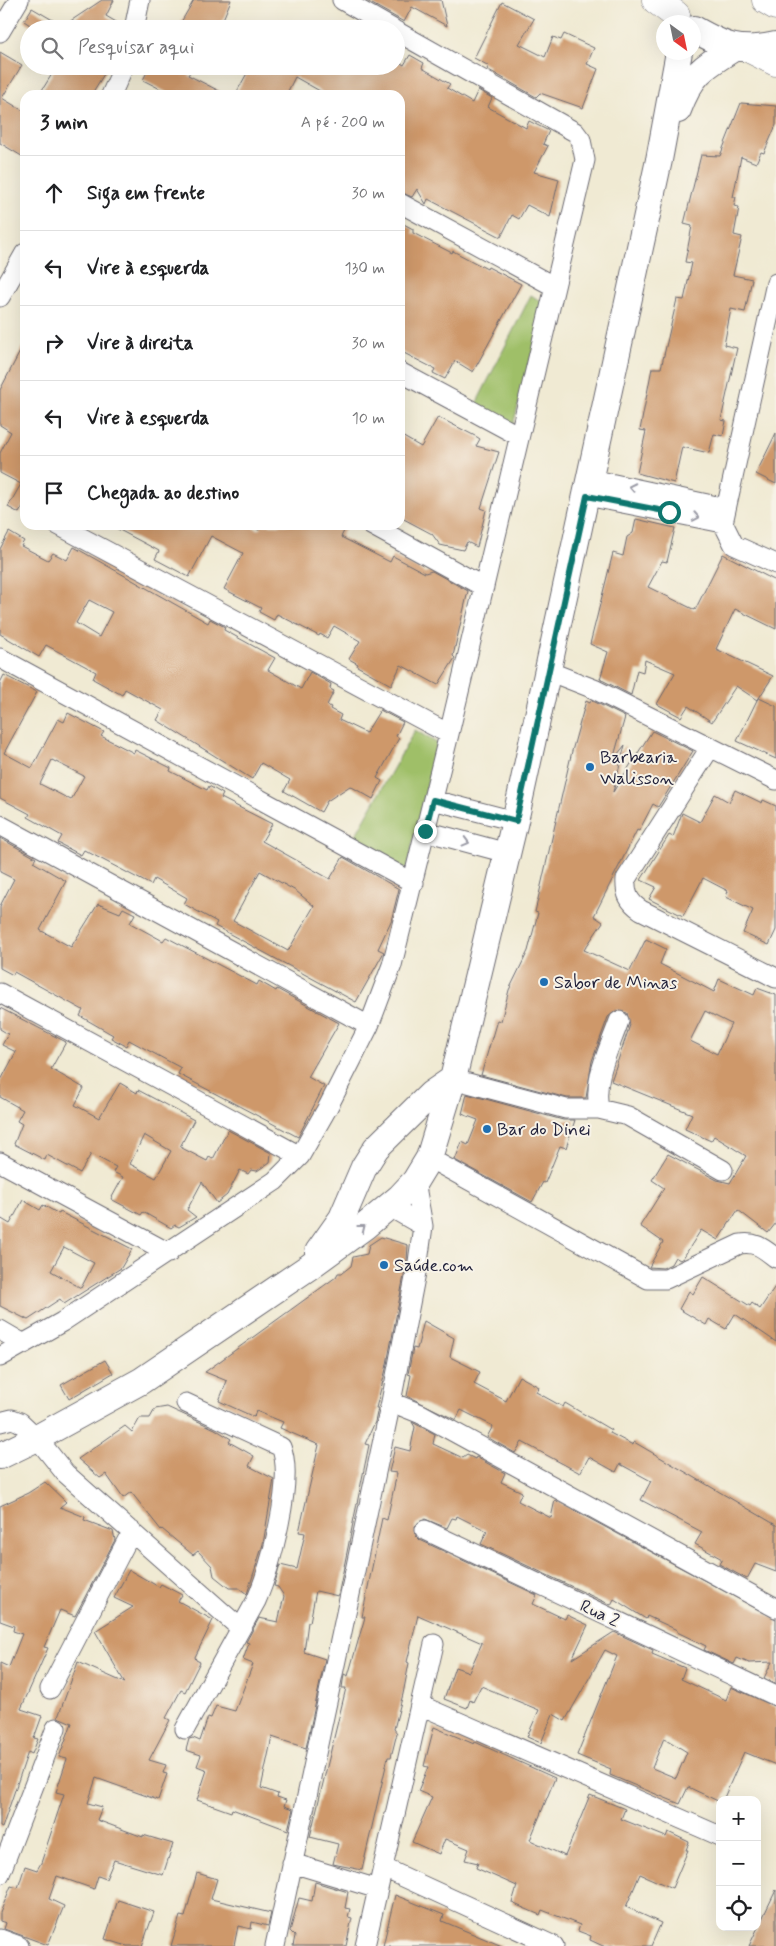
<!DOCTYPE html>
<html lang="pt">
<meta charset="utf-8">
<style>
body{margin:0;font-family:Mynerve,sans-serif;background:#f6f6f6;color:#202124}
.controls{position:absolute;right:15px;bottom:15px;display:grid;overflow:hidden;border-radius:10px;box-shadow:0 5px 20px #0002}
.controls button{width:45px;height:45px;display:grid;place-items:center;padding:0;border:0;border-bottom:1px solid #e0e0e0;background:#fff;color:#202124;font:25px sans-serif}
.compass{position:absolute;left:656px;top:15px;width:45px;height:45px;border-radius:50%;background:#fff;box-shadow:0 5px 20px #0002;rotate:147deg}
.stop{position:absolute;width:15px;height:15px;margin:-11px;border:4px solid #0f766e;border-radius:50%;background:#fff}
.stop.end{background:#0f766e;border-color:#fff;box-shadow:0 1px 5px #0008}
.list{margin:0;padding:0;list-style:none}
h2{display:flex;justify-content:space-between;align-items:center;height:65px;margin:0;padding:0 20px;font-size:21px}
h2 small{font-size:16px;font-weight:400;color:#757577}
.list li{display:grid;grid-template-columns:32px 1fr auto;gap:15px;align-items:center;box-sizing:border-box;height:75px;padding:0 20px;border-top:1px solid #e0e0e0}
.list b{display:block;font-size:19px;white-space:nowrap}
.list em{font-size:16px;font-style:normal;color:#757577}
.icon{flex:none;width:28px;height:28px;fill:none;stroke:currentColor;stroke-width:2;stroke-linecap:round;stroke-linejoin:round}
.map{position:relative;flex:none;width:776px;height:1946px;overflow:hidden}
.search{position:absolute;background:#fff;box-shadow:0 5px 20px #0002;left:20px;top:20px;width:385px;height:55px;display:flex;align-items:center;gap:12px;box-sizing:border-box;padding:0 18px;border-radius:28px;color:#757577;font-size:19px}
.panel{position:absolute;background:#fff;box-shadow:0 5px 20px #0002;left:20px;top:90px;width:385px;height:440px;border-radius:15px}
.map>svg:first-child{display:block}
.green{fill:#9fbf68;stroke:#607052}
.building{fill:#ce986b;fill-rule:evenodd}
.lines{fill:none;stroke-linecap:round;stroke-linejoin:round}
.minor-casing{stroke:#6a6870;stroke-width:21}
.secondary-casing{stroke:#6a6870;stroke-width:28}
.primary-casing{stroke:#6a6870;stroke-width:29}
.minor{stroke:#fff;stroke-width:19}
.secondary{stroke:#fff;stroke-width:26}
.primary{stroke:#fff;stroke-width:28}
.oneway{stroke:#9c9ca7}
.route{stroke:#0f766e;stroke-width:6}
.poi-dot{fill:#1f6fb2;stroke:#f7f3e8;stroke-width:2}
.labels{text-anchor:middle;stroke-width:4;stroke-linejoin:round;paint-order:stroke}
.poi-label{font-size:18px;fill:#22223b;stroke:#f7f3e8;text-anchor:start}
.street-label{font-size:18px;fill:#22223b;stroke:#f7f3e8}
</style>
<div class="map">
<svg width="776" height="1946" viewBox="0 0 776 1946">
<rect width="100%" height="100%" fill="#f7f3e8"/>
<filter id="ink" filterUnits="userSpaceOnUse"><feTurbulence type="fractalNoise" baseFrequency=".02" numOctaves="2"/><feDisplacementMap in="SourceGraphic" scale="10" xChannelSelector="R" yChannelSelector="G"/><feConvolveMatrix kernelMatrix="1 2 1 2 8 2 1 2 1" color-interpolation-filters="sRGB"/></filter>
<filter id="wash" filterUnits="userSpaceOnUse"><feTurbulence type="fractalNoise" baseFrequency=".0096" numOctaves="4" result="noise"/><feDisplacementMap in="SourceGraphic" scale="20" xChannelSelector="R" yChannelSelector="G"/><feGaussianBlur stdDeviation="1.12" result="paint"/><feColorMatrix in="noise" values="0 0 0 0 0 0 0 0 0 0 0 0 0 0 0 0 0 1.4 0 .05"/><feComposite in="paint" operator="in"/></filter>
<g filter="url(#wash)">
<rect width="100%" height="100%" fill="#f0ead3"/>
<path class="green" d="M531,295L545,304L513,425L475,406Z
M415,730L437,743L407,867L401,870L350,845Z"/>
<g id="blocks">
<path class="building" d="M102,0H114L106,16L123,26V29H36L24,21L32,8L63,26Z
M194,0H231L219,29H177Z
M365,0H441L447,26L412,7L404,22Z
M502,2L534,19L519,44L545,57L553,37L561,40L564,34L594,48L587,64L598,69L583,108L540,93L536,97L487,69L489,66L474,58Z
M0,52L22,65L2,98L25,112V158L0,143Z
M410,55L424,63L422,68L450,84L447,88L472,103L478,90L492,98L488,107L526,128L529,121L549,131L543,144L548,146L534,172L559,179L550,217L527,205L519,219L512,215L501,237L428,199L426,204L417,189L412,197L400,192V95H327L295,77L286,95H235L251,66H396V60L404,65Z
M57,66H109L91,95H39Z
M150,66H194L188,75L227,95H172L143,80Z
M741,103L776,106V125L764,153L761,152L756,163L741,157L733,197H736L734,206L739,207L734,235L742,237L733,275L752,279L745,312L731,309L724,345L737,348L721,420L726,421L723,436L714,434L709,453L682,447L674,483L637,473L646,431L640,430L652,368H661L677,299L684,300L692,263L685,262L692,226L684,224L701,155L720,156Z
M400,222L413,229V233L452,253L453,251L487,269L488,267L521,284L473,372L455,361L445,379L433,373L435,369L400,351Z
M25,342V503L19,513L8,507L21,484L0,473V453L11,432L0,425V390Z
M438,417L477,437L480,439L476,446L499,452L481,508L486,510L477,547L467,542L463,550L440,545L432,534L400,517V435L421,447Z
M776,433V484L756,474Z
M636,519L675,528L667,562L662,561L648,587L695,610L723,554L776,581V629L735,609L716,649L773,676L759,698L776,706V759L737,741L758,698L757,700L736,686L712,722L688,706L681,717L657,704L675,673L645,660L643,672L637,670L631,695L600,679L608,652L590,644L613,553L623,556L627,537L633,533Z
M110,525H249L259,530L261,525H347L341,537L390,562L393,556L425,573L432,571L468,591L453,656L455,658L438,685L401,665L391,685L357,666L358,664L349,659L360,641L334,626L327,638L320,634L319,636L277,614L274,620L259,612L261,608L224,589L243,553L211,536L189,577L155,559L159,551Z
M9,532L24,541L21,546L48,560L53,553L67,560L74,547L208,623L210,619L225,627L224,630L275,658L268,670L301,689L310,672L331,684L330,689L334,691L327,705L331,707L330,709L341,715L339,720L366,733L380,710L403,722L396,736L399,738L377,778L382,781L373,799L350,786L327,801L321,812L284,791L290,780L261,763L252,779L157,720L163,710L125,689L122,695L93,679L96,672L46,645L39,657L0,634V549ZM89,600L112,612L99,637L76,623Z
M4,675L37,692L4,753L32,768L58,719L64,722L68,713L104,732L101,736L134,753L135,750L171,768L170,771L207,790L209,786L223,794L221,798L272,824L262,841L330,879L343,857L399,889L391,921L378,949L384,952L356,1002L215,926L217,922L184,904L187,898L154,879L151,885L84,850L81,855L58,843L62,836L28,817L30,814L0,798V683ZM52,760L84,776L71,800L40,784ZM260,871L296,891L314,906L288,951L233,921Z
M591,700L625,717L613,760L625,745L613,792L652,731L693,751L658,807L653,804L639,831L637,830L594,916L603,922L584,950L630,971L646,939L666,949L660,964L714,992L719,979L754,995L757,988L776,995V1223L768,1233L738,1210L718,1240L701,1230L683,1258L680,1260L675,1257L671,1264L663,1268L649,1267L663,1242L640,1226L664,1188L652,1180L668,1154L717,1180L730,1183L746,1156L714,1136L711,1141L685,1129L692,1114L611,1081L630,1025L627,1013L617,1010L608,1017L592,1061L586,1098H567L481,1075L497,1020L501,1021L509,990L528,951L538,913L535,912L572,751L586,701L590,703ZM705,1011L731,1024L717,1054L690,1041Z
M735,790L762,803L763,800L776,806V930L769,945L743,933L753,910L726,897L728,891L703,878L683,916L649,899L656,887L641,880L669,835L673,837L682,813L700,822L715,794L729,802Z
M0,838L36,858L33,862L66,881L40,930L71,947L98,904L120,913L123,908L135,914L130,923L163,941L166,937L257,985L259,981L276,991L277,989L339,1023L308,1077L324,1086L298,1137L178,1074L181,1068L129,1040L126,1046L111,1038L113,1035L80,1016L83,1010L14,972L13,975L0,968V906L14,879L0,872Z
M0,1008L66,1042L51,1069L84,1088L75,1105L99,1118L120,1083L137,1093L138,1090L194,1120L180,1147L207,1161L209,1157L213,1159L228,1130L271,1153L270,1162L257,1171L251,1170L248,1174L240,1170L227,1195L217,1203L202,1182L187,1210L196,1217L179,1227L175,1225L171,1228L143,1212L141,1215L111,1199L123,1177L113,1172L116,1167L91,1154L80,1173L47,1155L45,1160L14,1144L22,1124L17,1121L23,1110L0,1097V1082L16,1052L2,1045L8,1034L0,1029ZM144,1135L171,1151L156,1178L130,1164Z
M467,1094L563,1120H575L566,1148L560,1146L545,1183L543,1182L532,1202L455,1160L462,1142L468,1145L478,1120L462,1114Z
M23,1200L40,1210L43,1205L59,1214L60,1212L132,1249L121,1268L64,1304L60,1299L28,1320L0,1306V1218L10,1224ZM64,1247L94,1263L81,1288L51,1271Z
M381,1237L408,1245L407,1260L386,1369L376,1408H378L375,1422L365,1444L369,1445L338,1596L316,1591L310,1622H308L304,1652L325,1659L306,1748L272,1737L261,1788L278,1794L277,1797L286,1800L284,1806L293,1809L288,1830L232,1809L231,1812L197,1800L207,1770L197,1766L201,1755L186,1750L189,1739L193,1738L200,1741L208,1717L211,1718L216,1706L235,1711L253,1664L243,1660L249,1643L246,1642L259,1618L278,1622L284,1596L278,1587L274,1586L280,1565L297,1569L305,1533L299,1532L319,1445L280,1428L283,1422L256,1411L254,1417L219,1401L227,1381L205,1372L336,1277L338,1273H342L351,1266L353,1257L367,1254L369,1245Z
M703,1277L750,1306L752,1303L760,1309L776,1285V1342L735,1314L726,1329L709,1319L706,1325L679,1309L689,1291L693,1294Z
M424,1321L454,1338L450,1357L480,1372L474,1384L506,1401L519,1376L539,1387L536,1392L563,1407L565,1403L611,1430L610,1433L633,1445L634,1442L776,1525V1572L755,1564L747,1579L719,1564L722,1559L695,1544L702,1532L641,1500L651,1481L620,1464L616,1472L589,1457L580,1473L522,1442L515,1453L487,1437L493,1426L461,1410L456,1420L407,1396L411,1375L408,1374L413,1348L417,1349Z
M105,1360L113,1373L69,1399L61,1385Z
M167,1407L215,1429L231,1439L229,1442L254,1456L249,1466L274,1479L263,1544L247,1594L239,1588H229L214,1576L212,1566L198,1551L193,1555L162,1529L161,1530L131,1492L123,1498L106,1474L100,1478L78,1459L125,1426L132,1432L140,1418H150L155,1409Z
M412,1422L435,1434L433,1444L463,1458L467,1455L475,1459L476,1457L505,1473L501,1482L522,1492L518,1501L551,1518L555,1500L776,1619V1684L764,1678L772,1662L749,1663L737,1658L734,1664L704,1650L706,1646L677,1632V1630L647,1616L646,1619L614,1599L611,1605L481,1544L487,1531L457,1516L456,1519L452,1518L447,1528L425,1519L415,1526L416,1536L420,1540L537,1595L533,1604L565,1619L567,1615L588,1625L572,1659L614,1632L653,1650L652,1654L685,1668L681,1679L726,1700L731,1687L776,1707V1765L744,1752L723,1800L720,1802L688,1787L680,1804L629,1783L610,1775L611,1769L577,1755L617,1656L605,1650L565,1721L553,1714L541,1743L527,1737L539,1710L481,1686L473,1702L470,1700L467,1708L444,1699L455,1667L469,1672L482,1643L418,1615L407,1662L409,1663L403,1694L394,1729L397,1733L391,1757H388L362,1870L333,1864L338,1844L310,1837L346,1688H342L344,1674L348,1676L365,1617H362L382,1518L387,1520L397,1473L389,1472L395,1447L410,1451L415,1427ZM664,1738L687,1752L676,1778L652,1768Z
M45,1482L66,1502L60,1507L85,1517L84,1520L113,1531L115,1540L75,1616L60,1610L44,1647L48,1648L21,1709L42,1716L34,1738L38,1739L32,1754L28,1752L2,1828L0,1827V1663L9,1667L22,1634L13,1631L14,1626L0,1621V1506L28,1493Z
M129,1570L159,1587L161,1584L182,1595L178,1601L213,1620L195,1657L196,1660L200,1662L185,1692L181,1690L166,1718L170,1720L149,1760L166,1765L163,1773L167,1774L158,1800L96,1778L88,1803L102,1807L97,1820L143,1837V1835L173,1844L163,1875L114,1860L106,1879L98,1876L94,1889L57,1876L49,1899L64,1906L48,1945L4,1929L6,1923L0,1921V1913L11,1886L18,1888L25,1866L37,1870L41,1863L64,1794L56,1792L67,1759L59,1757L72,1723L58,1717L78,1662L125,1683L95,1631L133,1607L114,1598Z
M434,1727L474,1744L475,1742L555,1778L530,1840L565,1856L590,1795L625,1809L621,1819L666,1837L668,1832L689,1842L686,1850H688L672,1888L640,1874L626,1907L661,1923L651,1946H603L590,1940L591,1936L578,1931L580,1925L542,1910L540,1915L512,1903L517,1886L476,1868L478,1863L465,1860L469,1849L445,1839L439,1854L412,1842L432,1797L418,1791L428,1767L424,1766Z
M197,1873L217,1879L211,1899L271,1913L268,1926L252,1922L251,1929L238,1926L234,1946H171L180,1916L185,1917Z
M315,1882L348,1892L345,1908L350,1909L348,1917L352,1918L346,1946H293L295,1936L290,1931L299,1898L312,1901Z
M776,1890V1946H749Z
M395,1895L444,1915L442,1921L502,1946H383Z
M118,1900L154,1912L142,1946H127L105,1939Z"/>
</g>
</g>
<g filter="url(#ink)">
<use href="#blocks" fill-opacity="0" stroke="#6a6870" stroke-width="1"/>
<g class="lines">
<defs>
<path id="minor" d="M342,0L393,29
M134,29L140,0
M0,32L19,0
M111,95L124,66
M400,203L555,287
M776,283L723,523L734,545L776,564
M0,297L25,253
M400,372L519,436
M591,479L726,508
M587,496L723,523
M58,525L449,734
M371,525L484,587
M0,658L414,883
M548,671L594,689L776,780
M710,748L626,879C625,894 629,902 641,910L776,978
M433,800L515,821
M0,825L369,1026
M425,831L507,853
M0,993L300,1156
M453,1079L566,1109H599L628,1116L723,1170
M599,1109C593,1078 609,1050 619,1021
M429,1158L648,1279H666L740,1244C756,1241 764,1249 776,1258
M0,1162L169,1253
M388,1206L423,1226
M0,1330L24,1344
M0,1357L62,1322L275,1181L300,1156L328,1107L369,1026L392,965L449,734L585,160L581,140L575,132L396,31
M391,1402L421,1414L776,1608
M0,1422L12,1419L20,1422L37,1438L65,1473L240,1628
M425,1530L776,1696
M50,1689L132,1531
M420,1705L434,1644
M185,1729L256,1601C270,1569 295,1479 281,1447L186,1403
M292,1863L378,1889
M384,1868L554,1946
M0,1874L56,1728
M0,1939L19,1946
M275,1946L391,1402L418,1262L423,1226L415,1181
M365,1946L420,1705L720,1836"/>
<path id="secondary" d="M694,29C726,47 739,53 776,45
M678,110C692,73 702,68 734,48
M318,1252L342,1218L364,1167L376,1148L431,1094L453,1079
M0,1456L37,1438L141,1381L309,1267L364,1227L400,1197L415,1181L429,1158L453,1079L515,821L659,160L679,52"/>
<path id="primary" d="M656,0L676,15
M766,0L776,6
M752,50L776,62"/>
</defs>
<use href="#minor" class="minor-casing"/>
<use href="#secondary" class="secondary-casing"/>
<use href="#primary" class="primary-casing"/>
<use href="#minor" class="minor"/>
<use href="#secondary" class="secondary"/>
<use href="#primary" class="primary"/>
</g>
<defs><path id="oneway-chevron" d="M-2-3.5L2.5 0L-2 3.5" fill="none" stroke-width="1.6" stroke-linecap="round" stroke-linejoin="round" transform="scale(1.25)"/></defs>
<g class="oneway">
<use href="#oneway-chevron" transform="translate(632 487) rotate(-168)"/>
<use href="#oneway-chevron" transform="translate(696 517) rotate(11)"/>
<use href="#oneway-chevron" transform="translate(466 842) rotate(15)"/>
<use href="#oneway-chevron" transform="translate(362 1228) rotate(-38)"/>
</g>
</g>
<g class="lines" filter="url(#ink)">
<path class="route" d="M425,831L433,800L516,821L587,496L669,512"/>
</g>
<g class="poi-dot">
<circle cx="590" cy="767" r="5"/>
<circle cx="544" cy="982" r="5"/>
<circle cx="487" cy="1129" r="5"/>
<circle cx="384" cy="1265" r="5"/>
</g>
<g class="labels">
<g class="poi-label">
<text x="600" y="763">Barbearia<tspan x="600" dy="21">Walisson</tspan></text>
<text x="554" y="988">Sabor de Minas</text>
<text x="497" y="1135">Bar do Dinei</text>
<text x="394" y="1271">Saúde.com</text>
</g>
<g class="street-label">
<text transform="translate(600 1613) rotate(25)" y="6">Rua 2</text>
</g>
</g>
</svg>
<div class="controls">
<button>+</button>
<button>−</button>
<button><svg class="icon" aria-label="locate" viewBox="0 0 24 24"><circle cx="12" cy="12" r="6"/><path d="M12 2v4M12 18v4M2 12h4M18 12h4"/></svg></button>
</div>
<svg class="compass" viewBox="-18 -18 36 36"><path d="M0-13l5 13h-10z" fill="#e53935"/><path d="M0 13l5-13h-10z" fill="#757577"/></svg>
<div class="stop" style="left:669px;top:512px"></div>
<div class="stop end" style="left:425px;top:831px"></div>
<div class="search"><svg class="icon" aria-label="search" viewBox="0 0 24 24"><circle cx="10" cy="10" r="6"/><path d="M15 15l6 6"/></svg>Pesquisar aqui</div>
<section class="panel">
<h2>3 min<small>A pé · 200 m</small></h2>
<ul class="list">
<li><svg class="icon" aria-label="ahead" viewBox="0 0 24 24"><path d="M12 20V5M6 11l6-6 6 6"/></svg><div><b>Siga em frente</b></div><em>30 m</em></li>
<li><svg class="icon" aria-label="left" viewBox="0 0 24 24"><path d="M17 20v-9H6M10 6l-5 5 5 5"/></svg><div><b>Vire à esquerda</b></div><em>130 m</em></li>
<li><svg class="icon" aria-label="right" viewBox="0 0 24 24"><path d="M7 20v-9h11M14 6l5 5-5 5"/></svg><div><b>Vire à direita</b></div><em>30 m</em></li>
<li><svg class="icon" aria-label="left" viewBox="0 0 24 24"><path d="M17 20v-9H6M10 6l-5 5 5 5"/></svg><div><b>Vire à esquerda</b></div><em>10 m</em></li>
<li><svg class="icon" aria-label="arrive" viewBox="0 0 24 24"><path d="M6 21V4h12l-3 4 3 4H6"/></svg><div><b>Chegada ao destino</b></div></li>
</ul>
</section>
</div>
